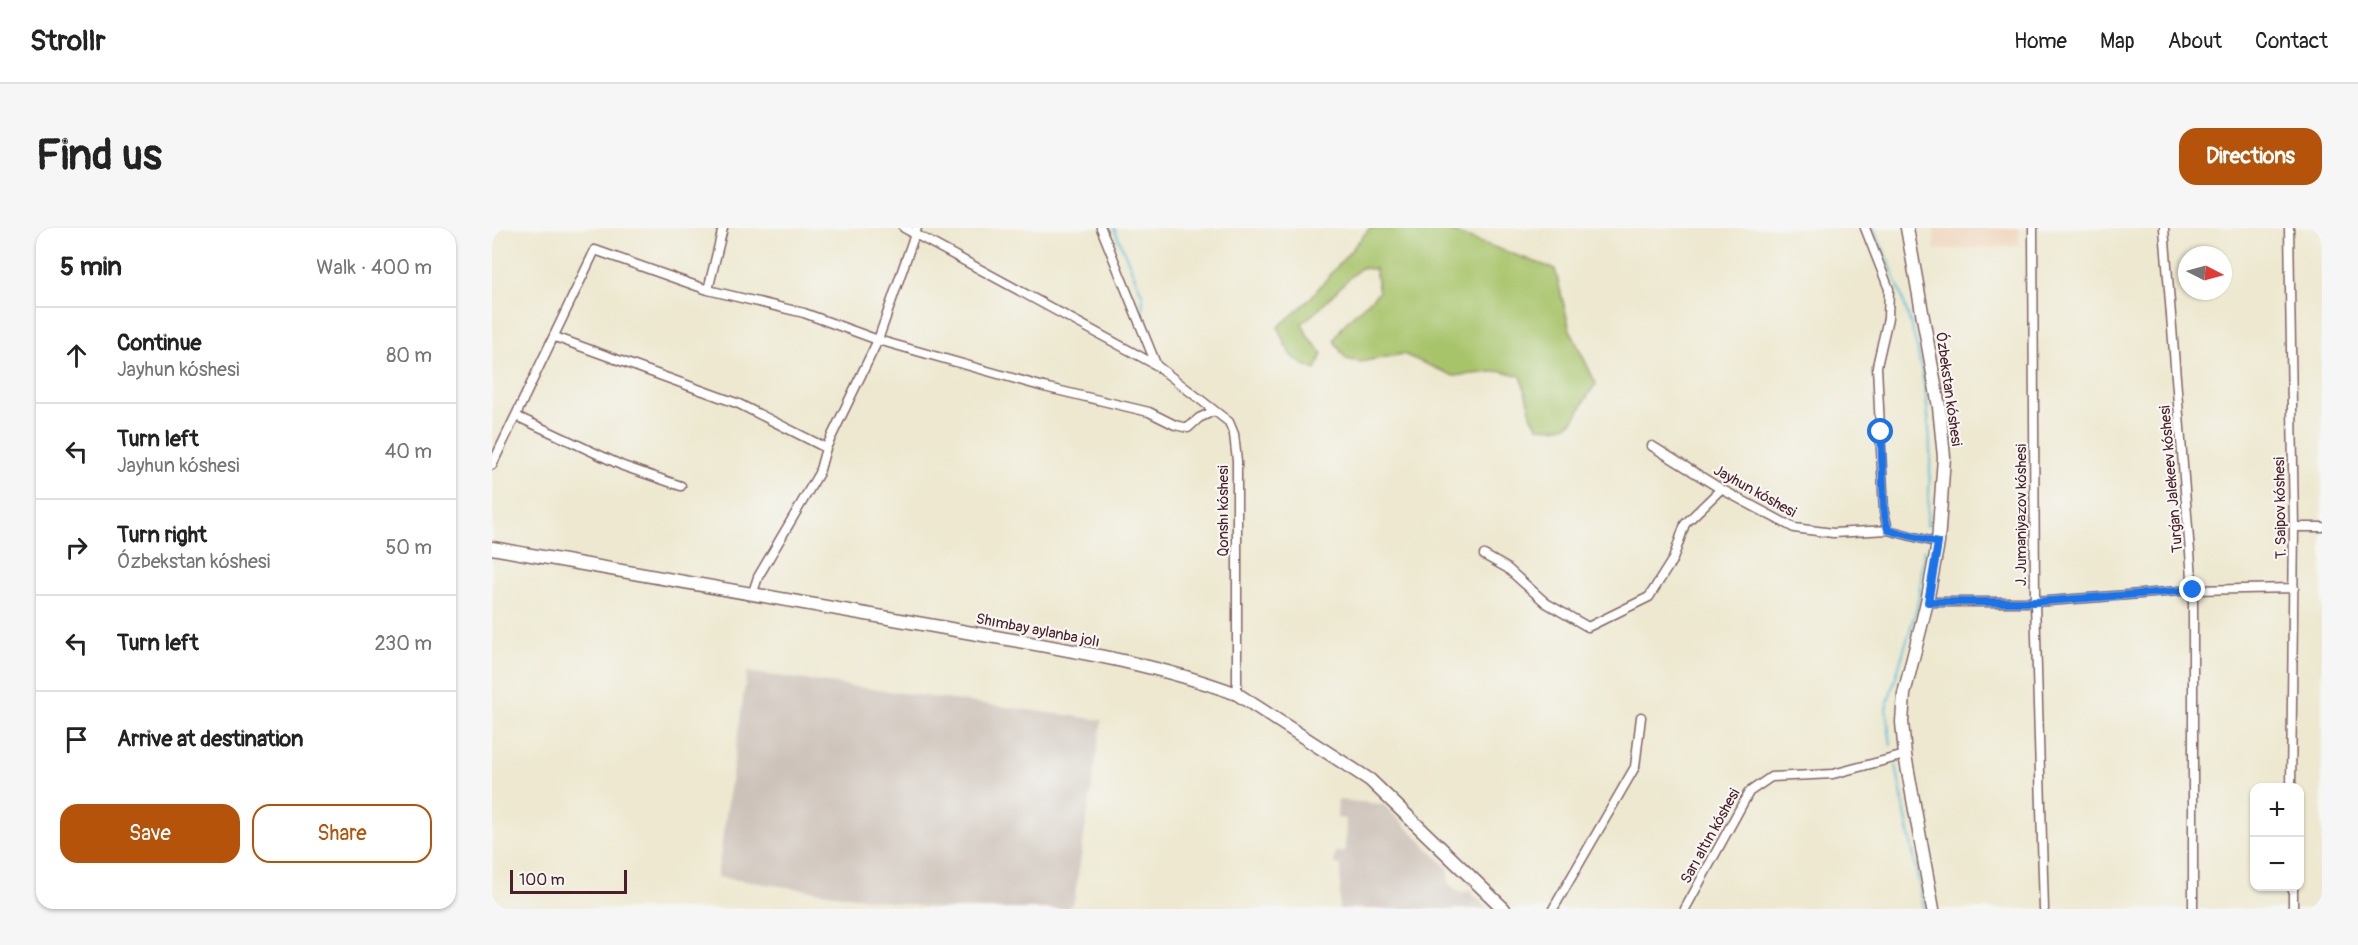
<!DOCTYPE html>
<meta charset="utf-8">
<style>
body{margin:0;font-family:Pangolin,sans-serif;background:#f6f6f6;color:#222}
.controls{position:absolute;right:18px;bottom:18px;display:grid;overflow:hidden;border-radius:12px;box-shadow:0 2px 4px #0004}
.controls button{width:54px;height:54px;display:grid;place-items:center;padding:0;border:0;border-bottom:2px solid #e0e0e0;background:#fff;color:#222;font:30px sans-serif}
.compass{position:absolute;left:1686px;top:18px;width:54px;height:54px;border-radius:50%;background:#fff;box-shadow:0 2px 4px #0004;rotate:96deg}
.scale{position:absolute;left:18px;bottom:15px;width:117px;box-sizing:border-box;padding-left:6px;border:3px solid #4a1f2b;border-top:0;font-size:16px;line-height:21px;white-space:nowrap;color:#4a1f2b;-webkit-text-stroke:4px #f6f6f2;paint-order:stroke}
.stop{position:absolute;width:18px;height:18px;margin:-14px;border:4px solid #1a73e8;border-radius:50%;background:#fff}
.stop.end{background:#1a73e8;border-color:#fff;box-shadow:0 2px 6px #0008}
.list{margin:0;padding:0;list-style:none}
h2{display:flex;justify-content:space-between;align-items:center;height:78px;margin:0;padding:0 24px;font-size:26px}
h2 small{font-size:20px;font-weight:400;color:#767676}
.list li{display:grid;grid-template-columns:39px 1fr auto;gap:18px;align-items:center;box-sizing:border-box;height:96px;padding:0 24px;border-top:2px solid #e0e0e0}
.list b{display:block;font-size:22px;white-space:nowrap}
.list p{margin:0;font-size:20px;white-space:nowrap;color:#767676}
.list em{font-size:20px;font-style:normal;color:#767676}
.actions{display:flex;gap:12px;padding:18px 24px}
.actions a{flex:1;padding:14px 0;border:2px solid #b45309;border-radius:18px;text-align:center;font-size:21px;color:#b45309}
.actions .main{background:#b45309;color:#fff}
.icon{flex:none;width:33px;height:33px;fill:none;stroke:currentColor;stroke-width:2;stroke-linecap:round;stroke-linejoin:round}
.map{position:relative;flex:none;width:1830px;height:681px;overflow:hidden;border-radius:18px}
header{display:flex;align-items:center;gap:36px;box-sizing:border-box;height:84px;padding:0 30px;background:#fff;border-bottom:2px solid #e0e0e0}
header strong{font-size:28px}
nav{display:flex;gap:33px;margin-inline-start:auto;font-size:21px}
.intro{display:flex;align-items:center;justify-content:space-between;box-sizing:border-box;height:144px;padding:0 36px}
h1{margin:0;font-size:42px}
.button{padding:15px 27px;border-radius:18px;background:#b45309;color:#fff;font-size:21px;font-weight:700}
main{display:flex;gap:36px;padding:0 36px}
aside{flex:1;background:#fff;border-radius:18px;box-shadow:0 2px 4px #0004}
.map>svg:first-child{display:block}
.built{fill:#efd6bc}
.industrial{fill:#cdc2b9}
.green{fill:#a8c46b;stroke:#79724b;stroke-width:1.5}
.lines{fill:none;stroke-linecap:round;stroke-linejoin:round}
.stream{stroke:#5bbdd9;stroke-width:2}
.street-casing{stroke:#836564;stroke-width:11}
.secondary-casing{stroke:#836564;stroke-width:15}
.street{stroke:#fff;stroke-width:8}
.secondary{stroke:#fff;stroke-width:12}
.route{stroke:#1a73e8;stroke-width:8}
.labels{text-anchor:middle;stroke-width:4.5;stroke-linejoin:round;paint-order:stroke}
.street-label{font-size:15px;fill:#4a1f2b;stroke:#f6f6f2}
</style>
<header>
<strong>Strollr</strong>
<nav><a>Home</a><a>Map</a><a>About</a><a>Contact</a></nav>
</header>
<div class="intro"><h1>Find us</h1><a class="button">Directions</a></div>
<main>
<aside>
<h2>5 min<small>Walk · 400 m</small></h2>
<ul class="list">
<li><svg class="icon" aria-label="ahead" viewBox="0 0 24 24"><path d="M12 20V5M6 11l6-6 6 6"/></svg><div><b>Continue</b><p>Jayhun kóshesi</p></div><em>80 m</em></li>
<li><svg class="icon" aria-label="left" viewBox="0 0 24 24"><path d="M17 20v-9H6M10 6l-5 5 5 5"/></svg><div><b>Turn left</b><p>Jayhun kóshesi</p></div><em>40 m</em></li>
<li><svg class="icon" aria-label="right" viewBox="0 0 24 24"><path d="M7 20v-9h11M14 6l5 5-5 5"/></svg><div><b>Turn right</b><p>Ózbekstan kóshesi</p></div><em>50 m</em></li>
<li><svg class="icon" aria-label="left" viewBox="0 0 24 24"><path d="M17 20v-9H6M10 6l-5 5 5 5"/></svg><div><b>Turn left</b></div><em>230 m</em></li>
<li><svg class="icon" aria-label="arrive" viewBox="0 0 24 24"><path d="M6 21V4h12l-3 4 3 4H6"/></svg><div><b>Arrive at destination</b></div></li>
</ul>
<div class="actions"><a class="main">Save</a><a>Share</a></div>
</aside>
<div class="map">
<svg width="1830" height="681" viewBox="0 0 1830 681">
<rect width="100%" height="100%" fill="#f6f6f2"/>
<filter id="ink" filterUnits="userSpaceOnUse"><feTurbulence type="fractalNoise" baseFrequency=".0167" numOctaves="2"/><feDisplacementMap in="SourceGraphic" scale="12" xChannelSelector="R" yChannelSelector="G"/><feConvolveMatrix kernelMatrix="1 2 1 2 8 2 1 2 1" color-interpolation-filters="sRGB"/></filter>
<filter id="wash" filterUnits="userSpaceOnUse"><feTurbulence type="fractalNoise" baseFrequency=".008" numOctaves="4" result="noise"/><feDisplacementMap in="SourceGraphic" scale="24" xChannelSelector="R" yChannelSelector="G"/><feGaussianBlur stdDeviation="1.35" result="paint"/><feColorMatrix in="noise" values="0 0 0 0 0 0 0 0 0 0 0 0 0 0 0 0 0 1.4 0 .05"/><feComposite in="paint" operator="in"/></filter>
<g filter="url(#wash)">
<rect width="100%" height="100%" fill="#ede8cf"/>
<path class="built" d="M1442,0H1527V18L1442,22Z"/>
<path class="industrial" d="M255,444L610,492L582,674L575,681H447L225,649Z
M846,572L891,576L957,641L956,655L969,665L977,663L996,681H847L849,637L842,636L843,624H853L854,591L845,590Z"/>
<path class="green" d="M878,0H949L1063,41L1078,102L1104,156C1079,186 1091,204 1046,199L1040,189L1029,148L1010,143L962,148L911,126L868,134L854,131L842,113C851,92 870,81 887,64L883,41L869,40C847,57 833,79 810,95L816,109L830,125L824,142C800,134 794,122 786,99L815,74Z"/>
<g class="lines">
<path class="stream" d="M622,0L651,68L650,90
M1381,0C1416,70 1436,141 1438,220C1439,245 1436,272 1435,298
M1399,517L1394,481L1426,376L1432,322
M1404,538L1432,681"/>
</g>
</g>
<g filter="url(#ink)">
<g class="lines">
<defs>
<path id="street" d="M412,0L664,137L737,194L742,206L745,233V466
M609,0L664,136
M1373,0L1397,61L1396,90L1385,138L1392,284L1396,302
M1541,0L1543,374L1552,681
M1672,0L1701,362V681
M1797,0L1802,299L1799,560
M216,62L231,0
M63,109L247,176L334,220
M24,188L131,238L189,258
M1160,218L1229,261L1302,300L1341,305L1396,302L1446,315
M0,237L103,22L216,62L312,85L386,112L552,159L657,184L683,197L696,200L707,190L722,183
M1802,299H1830
M992,327L1015,340L1054,375L1096,399L1157,369L1181,331L1193,296L1229,261
M261,364L266,349L327,245L334,220L386,112L425,0
M1435,374H1543L1701,362L1802,360
M1801,658V681
M1061,681L1143,539L1149,489
M1193,681L1257,564L1279,549L1341,546L1413,527"/>
<path id="secondary" d="M1415,0L1447,179L1452,229L1446,315L1435,374L1412,466L1410,494L1413,527L1441,681
M0,320C151,346 302,372 453,400C550,418 652,431 745,466L878,552L1012,681"/>
</defs>
<use href="#street" class="street-casing"/>
<use href="#secondary" class="secondary-casing"/>
<use href="#street" class="street"/>
<use href="#secondary" class="secondary"/>
</g>
</g>
<g class="lines" filter="url(#ink)">
<path class="route" d="M1389,204L1392,284L1396,302L1446,315L1436,374H1543L1701,362"/>
</g>
<g class="labels">
<g class="street-label">
<text transform="translate(1457 161) rotate(82)" y="5">Ózbekstan kóshesi</text>
<text transform="translate(1679 251) rotate(-95)" y="5">Turǵan Jalekeev kóshesi</text>
<text transform="translate(1263 263) rotate(29)" y="5">Jayhun kóshesi</text>
<text transform="translate(1788 280) rotate(-91)" y="5">T. Saipov kóshesi</text>
<text transform="translate(731 283) rotate(-90)" y="5">Qonshı kóshesi</text>
<text transform="translate(1529 287) rotate(-90)" y="5">J. Jumaniyazov kóshesi</text>
<text transform="translate(546 402) rotate(11)" y="5">Shımbay aylanba jolı</text>
<text transform="translate(1218 608) rotate(-61)" y="5">Sarı altın kóshesi</text>
</g>
</g>
</svg>
<div class="controls">
<button>+</button>
<button>−</button>
</div>
<svg class="compass" viewBox="-18 -18 36 36"><path d="M0-13l5 13h-10z" fill="#e53935"/><path d="M0 13l5-13h-10z" fill="#767676"/></svg>
<div class="scale">100 m</div>
<div class="stop" style="left:1389px;top:204px"></div>
<div class="stop end" style="left:1701px;top:362px"></div>
</div>
</main>
